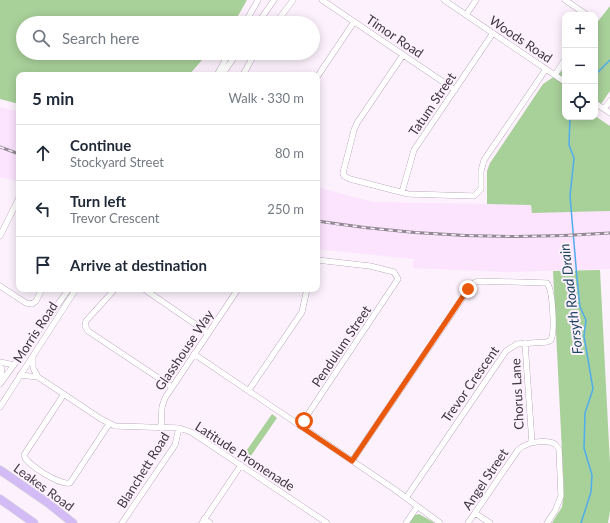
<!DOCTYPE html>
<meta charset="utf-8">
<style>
body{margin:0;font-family:Lato,sans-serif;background:#f2f2f3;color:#1f2937}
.controls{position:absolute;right:12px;top:12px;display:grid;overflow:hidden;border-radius:8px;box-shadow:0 2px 10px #0003}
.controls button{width:36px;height:36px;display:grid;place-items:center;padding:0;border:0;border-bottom:1px solid #e0e1e3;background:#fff;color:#1f2937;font:20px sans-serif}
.stop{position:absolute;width:12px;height:12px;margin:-9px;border:3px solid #ea580c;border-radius:50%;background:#fff}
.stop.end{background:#ea580c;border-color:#fff;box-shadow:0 1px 4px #0008}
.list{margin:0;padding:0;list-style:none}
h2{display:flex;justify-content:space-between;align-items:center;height:52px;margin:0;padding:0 16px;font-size:17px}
h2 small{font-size:13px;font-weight:400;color:#747a83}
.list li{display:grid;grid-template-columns:26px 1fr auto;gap:12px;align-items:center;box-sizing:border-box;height:56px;padding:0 16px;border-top:1px solid #e0e1e3}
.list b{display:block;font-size:15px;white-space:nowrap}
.list p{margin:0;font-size:13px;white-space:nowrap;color:#747a83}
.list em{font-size:13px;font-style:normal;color:#747a83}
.icon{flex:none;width:22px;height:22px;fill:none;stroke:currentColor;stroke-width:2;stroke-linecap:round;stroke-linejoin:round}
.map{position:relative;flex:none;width:610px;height:523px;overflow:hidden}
.search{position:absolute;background:#fff;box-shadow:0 2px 10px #0003;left:16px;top:16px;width:304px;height:44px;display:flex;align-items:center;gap:10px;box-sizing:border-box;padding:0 14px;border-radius:22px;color:#747a83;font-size:15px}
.panel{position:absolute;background:#fff;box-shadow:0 2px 10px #0003;left:16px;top:72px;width:304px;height:220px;border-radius:8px}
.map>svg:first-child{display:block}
.built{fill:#fce3fe}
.green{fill:#a8d099}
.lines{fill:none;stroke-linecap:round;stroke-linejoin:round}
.stream{stroke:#50aded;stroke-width:1.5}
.minor-casing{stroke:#9d859f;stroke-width:6}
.highway-casing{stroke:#d5d3d5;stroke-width:9}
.minor{stroke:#fff;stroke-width:5.5}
.highway{stroke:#d3bcf5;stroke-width:8}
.rail-casing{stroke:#938994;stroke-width:3}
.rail{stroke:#fcf1fc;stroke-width:1.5;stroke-dasharray:4.5;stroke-linecap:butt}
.route{stroke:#ea580c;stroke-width:5}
.labels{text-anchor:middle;stroke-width:4;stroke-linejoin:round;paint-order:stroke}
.street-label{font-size:13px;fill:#403641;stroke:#fcf1fc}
.water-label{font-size:14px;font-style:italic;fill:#1f4661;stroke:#fcf1fc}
</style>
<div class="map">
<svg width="610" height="523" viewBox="0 0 610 523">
<rect width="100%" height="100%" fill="#fcf1fc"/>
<path class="built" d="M0,107L19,112V182L0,177Z
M317,187L373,202L532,205V213L610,211V269L505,272L413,268L414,259L317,249Z"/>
<path class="green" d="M0,0H247L234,23H23V53H208L189,75H19V104L0,99Z
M610,6V91L595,113V25Z
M565,69V117L595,116L610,126V211L532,213L531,205L487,204V171L490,163L543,84Z
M600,270L610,464V511L608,523H552L562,507L564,492L553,271Z
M272,414L277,418L248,460L242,457Z
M419,514L435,523H409L415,515Z"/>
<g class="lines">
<path class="stream" d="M595,75L610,60
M570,117L569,145L574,158L570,196L577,278L580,307L586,320L584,336L593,389L585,413L584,448L592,475L591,492L581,523"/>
<defs>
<path id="minor" d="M322,0L455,90
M444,0L565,82
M565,0L587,15
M466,15L476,0
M245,23L258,0
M258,23L274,0
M276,23L293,0
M403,55L357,123L354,130L343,173L344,176L350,179L408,194L474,196L481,189V171L484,160L546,69
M217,75L229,53
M222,75L237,53
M243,75L255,53
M555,75L565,59
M317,77L354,22
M595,103L610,113
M604,109L610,101
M402,192L414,150L493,33
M0,236L19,198
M0,286L26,303L32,304L36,301L42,289
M115,289L86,321L85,326L88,331L172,387
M144,289L208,333
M525,343L532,443
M194,354L394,489L440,523
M33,356V368L38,377
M0,362L14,365
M0,367L2,369L0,383
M20,375L38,377L101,419L115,426L179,428L191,432L327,523
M0,384L69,289
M249,390L302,312L307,289
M64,394L24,455C25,464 61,486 70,483L109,424
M0,407L76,289
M300,426L398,279L394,272L370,266L317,260
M161,428L162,407L165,398L238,289
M352,461L472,284L478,281L547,283C553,290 555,332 551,340L547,342L517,344L506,351L406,498
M475,513L490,523
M204,519L210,523
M122,523L175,445L179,428
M202,523L241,465
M406,523L417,507
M468,523L518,450C526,442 545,439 555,444L559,449L561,496L555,511L547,523"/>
<path id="highway" d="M0,470L48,503L73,523
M0,499L34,523"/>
</defs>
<use href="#minor" class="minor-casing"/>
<use href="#highway" class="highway-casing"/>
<use href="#minor" class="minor"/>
<use href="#highway" class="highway"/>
<defs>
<path id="rail" d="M0,147L19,154
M317,221C413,236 513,240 610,233"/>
</defs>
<use href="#rail" class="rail-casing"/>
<use href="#rail" class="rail"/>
</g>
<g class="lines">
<path class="route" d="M304,421L300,426L352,461L468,289"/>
</g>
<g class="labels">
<g class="street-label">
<text transform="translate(395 36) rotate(34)" y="5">Timor Road</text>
<text transform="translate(521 39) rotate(34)" y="5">Woods Road</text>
<text transform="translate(432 104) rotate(-56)" y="5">Tatum Street</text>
<text transform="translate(35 332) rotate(-57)" y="5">Morris Road</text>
<text transform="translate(341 346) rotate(-56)" y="5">Pendulum Street</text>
<text transform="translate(184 350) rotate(-56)" y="5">Glasshouse Way</text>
<text transform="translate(470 384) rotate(-55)" y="5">Trevor Crescent</text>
<text transform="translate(517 394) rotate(-93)" y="5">Chorus Lane</text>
<text transform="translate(245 456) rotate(33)" y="5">Latitude Promenade</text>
<text transform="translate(143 470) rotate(-58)" y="5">Blanchett Road</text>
<text transform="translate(485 479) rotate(-56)" y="5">Angel Street</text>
<text transform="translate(44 487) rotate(36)" y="5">Leakes Road</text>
</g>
<g class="water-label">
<text transform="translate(571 299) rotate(-97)" y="5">Forsyth Road Drain</text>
</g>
</g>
</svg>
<div class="controls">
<button>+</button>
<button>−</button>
<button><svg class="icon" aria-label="locate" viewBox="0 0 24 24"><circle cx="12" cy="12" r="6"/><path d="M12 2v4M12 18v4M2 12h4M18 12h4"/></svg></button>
</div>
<div class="stop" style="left:304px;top:421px"></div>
<div class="stop end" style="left:468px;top:289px"></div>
<div class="search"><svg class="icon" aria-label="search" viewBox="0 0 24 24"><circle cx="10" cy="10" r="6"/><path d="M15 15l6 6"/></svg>Search here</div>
<section class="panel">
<h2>5 min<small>Walk · 330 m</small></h2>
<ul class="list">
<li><svg class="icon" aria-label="ahead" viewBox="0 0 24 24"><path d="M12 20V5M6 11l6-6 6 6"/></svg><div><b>Continue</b><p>Stockyard Street</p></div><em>80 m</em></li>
<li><svg class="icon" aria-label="left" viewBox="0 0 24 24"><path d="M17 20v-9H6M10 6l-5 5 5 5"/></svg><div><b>Turn left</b><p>Trevor Crescent</p></div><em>250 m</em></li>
<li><svg class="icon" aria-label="arrive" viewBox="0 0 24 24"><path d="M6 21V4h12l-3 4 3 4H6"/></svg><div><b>Arrive at destination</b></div></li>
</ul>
</section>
</div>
